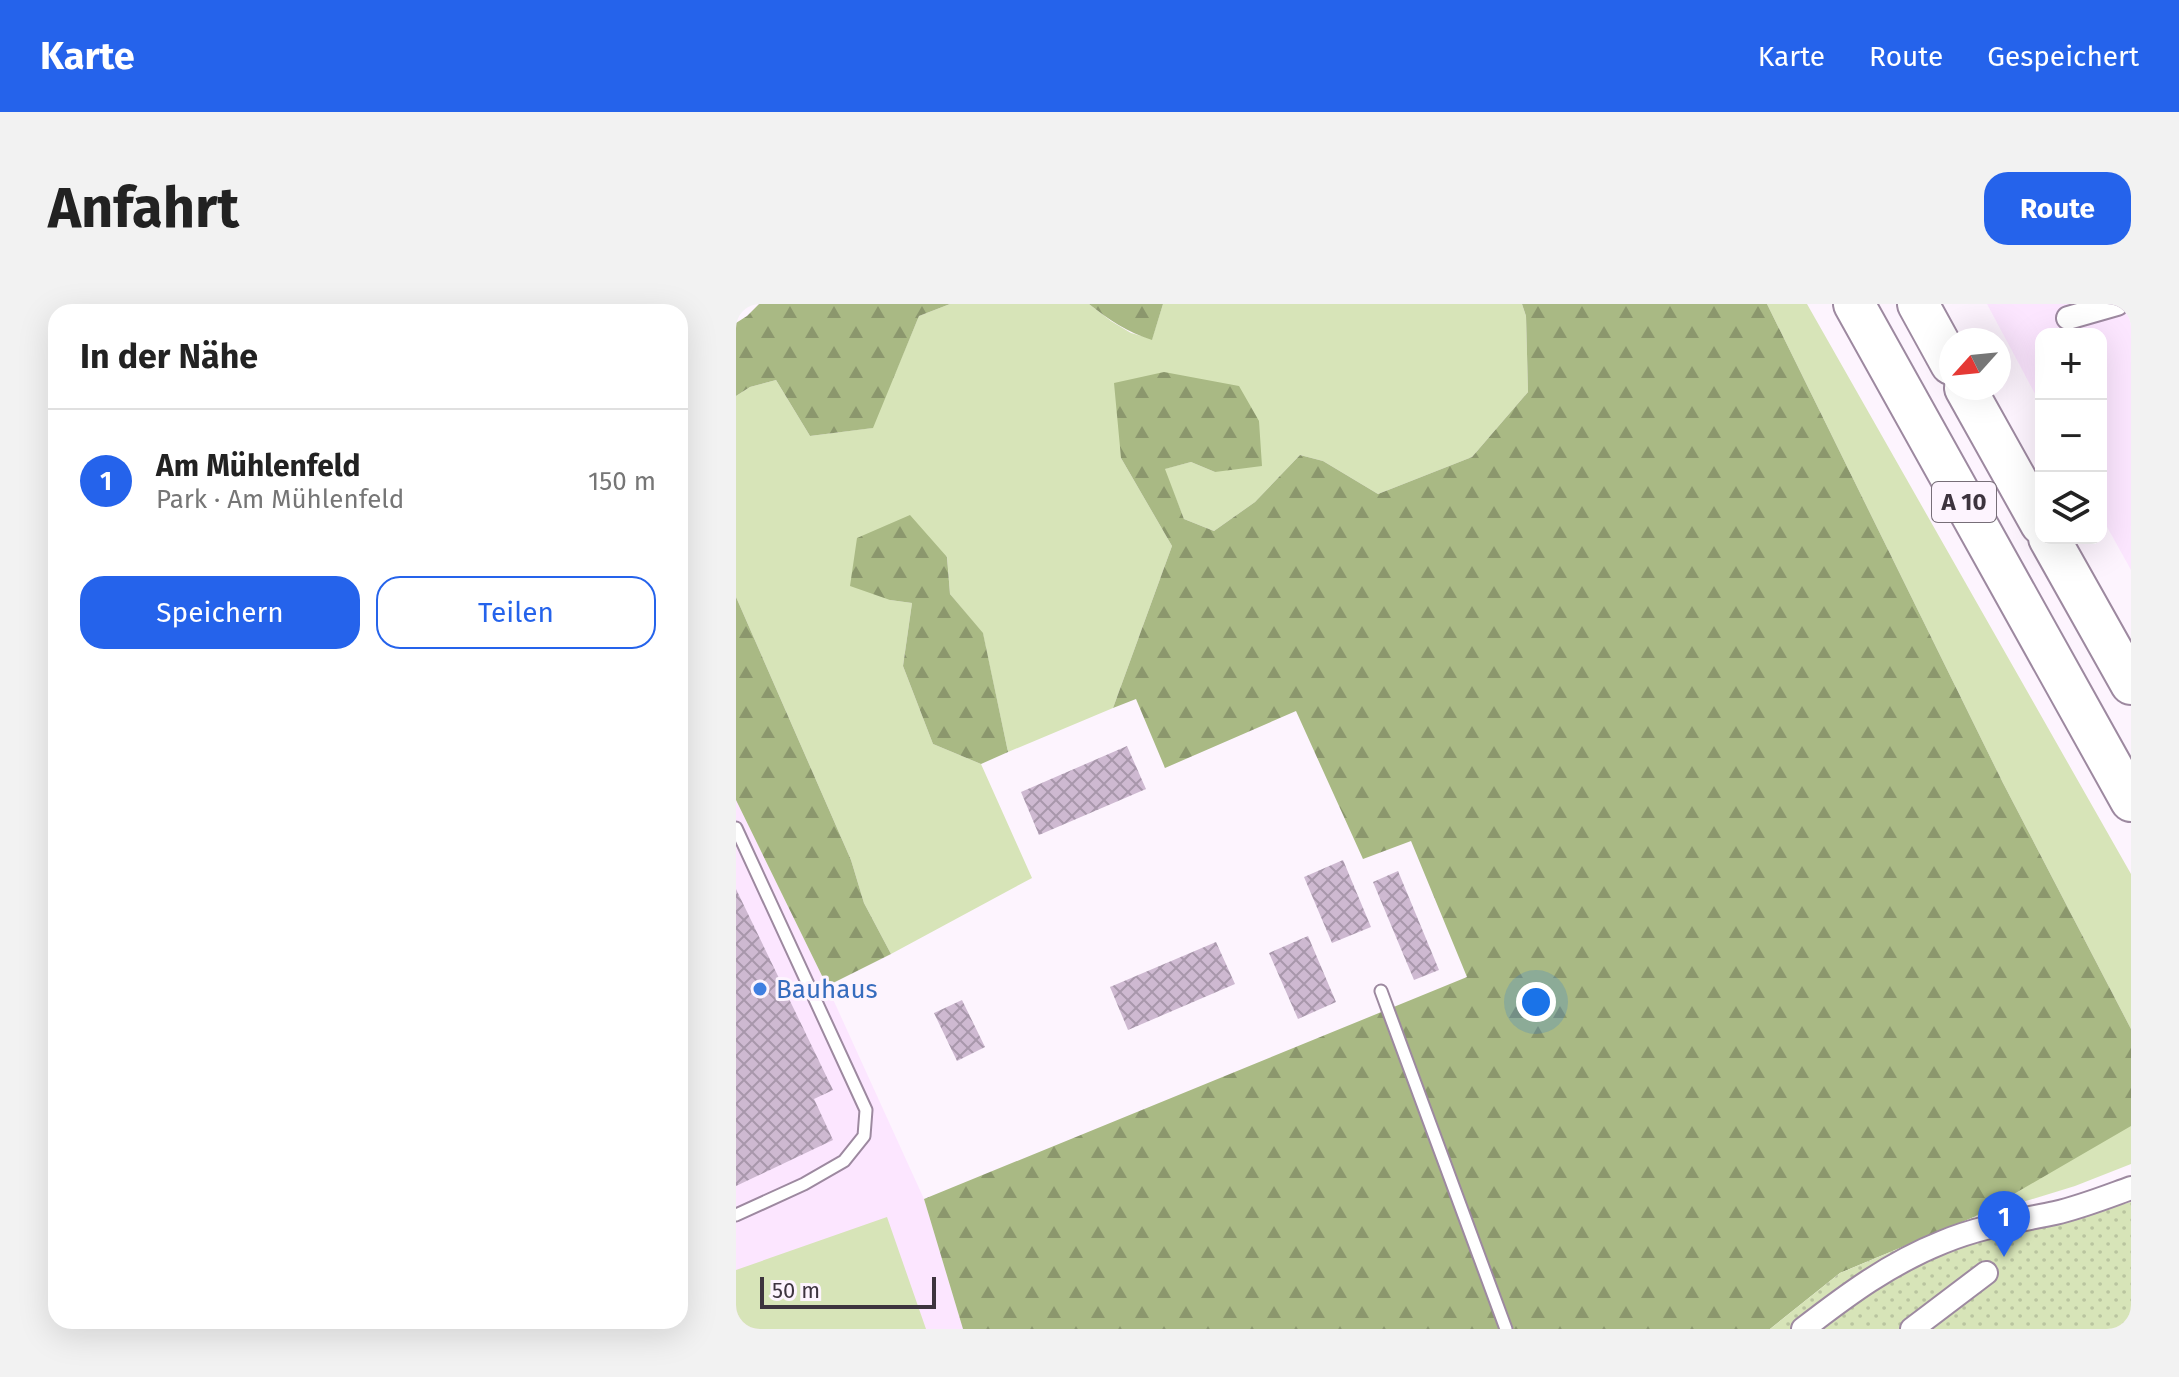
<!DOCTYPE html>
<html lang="de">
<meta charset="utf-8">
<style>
body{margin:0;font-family:"Fira Sans",sans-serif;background:#f2f2f2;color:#222}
.controls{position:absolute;right:24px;top:24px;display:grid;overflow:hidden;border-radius:16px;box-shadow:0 8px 32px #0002}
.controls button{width:72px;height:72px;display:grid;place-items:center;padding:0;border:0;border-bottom:2px solid #e0e0e0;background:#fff;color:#222;font:40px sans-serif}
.compass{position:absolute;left:1203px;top:24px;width:72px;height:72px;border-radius:50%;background:#fff;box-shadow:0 8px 32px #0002;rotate:243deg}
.scale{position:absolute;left:24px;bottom:20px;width:176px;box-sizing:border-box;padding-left:8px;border:4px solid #3d343e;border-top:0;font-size:22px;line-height:28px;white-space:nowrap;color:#3d343e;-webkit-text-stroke:6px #fdf4fe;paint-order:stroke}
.you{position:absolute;left:800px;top:698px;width:28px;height:28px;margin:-20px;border:6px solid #fff;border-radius:50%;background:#1a73e8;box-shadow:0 0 0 12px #1a73e833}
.badge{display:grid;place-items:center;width:52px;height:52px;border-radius:50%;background:#2563eb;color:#fff;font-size:26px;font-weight:700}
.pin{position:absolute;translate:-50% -66px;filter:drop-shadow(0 2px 4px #0008)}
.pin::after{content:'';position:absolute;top:42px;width:28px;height:24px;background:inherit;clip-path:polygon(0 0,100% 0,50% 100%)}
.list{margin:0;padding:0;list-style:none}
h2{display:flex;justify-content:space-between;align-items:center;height:104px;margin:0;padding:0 32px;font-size:34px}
h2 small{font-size:26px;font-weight:400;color:#767676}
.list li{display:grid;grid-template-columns:52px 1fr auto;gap:24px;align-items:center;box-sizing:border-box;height:144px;padding:0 32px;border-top:2px solid #e0e0e0}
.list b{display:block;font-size:30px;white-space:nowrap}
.list p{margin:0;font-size:26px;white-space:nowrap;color:#767676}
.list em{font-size:26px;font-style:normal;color:#767676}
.actions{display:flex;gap:16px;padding:24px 32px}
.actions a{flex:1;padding:18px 0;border:2px solid #2563eb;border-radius:24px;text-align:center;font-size:28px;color:#2563eb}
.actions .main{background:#2563eb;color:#fff}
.icon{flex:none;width:44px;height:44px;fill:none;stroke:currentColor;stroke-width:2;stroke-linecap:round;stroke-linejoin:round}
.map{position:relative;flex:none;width:1395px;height:1025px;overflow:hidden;border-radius:24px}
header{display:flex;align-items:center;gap:48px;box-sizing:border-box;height:112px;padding:0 40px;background:#2563eb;color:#fff}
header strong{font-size:38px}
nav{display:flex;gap:44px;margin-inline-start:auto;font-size:28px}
.intro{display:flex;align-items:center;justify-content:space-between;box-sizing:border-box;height:192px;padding:0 48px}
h1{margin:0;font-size:56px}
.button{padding:20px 36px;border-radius:24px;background:#2563eb;color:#fff;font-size:28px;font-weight:700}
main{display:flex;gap:48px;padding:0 48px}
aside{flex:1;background:#fff;border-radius:24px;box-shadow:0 8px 32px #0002}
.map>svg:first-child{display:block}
.built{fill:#fce6ff}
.green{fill:#d7e4b8}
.forest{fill:url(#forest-firs)}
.garden{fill:url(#garden-dots)}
.building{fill:url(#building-cross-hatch)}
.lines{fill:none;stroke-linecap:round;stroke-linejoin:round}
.service-casing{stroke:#9d89a0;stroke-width:15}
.minor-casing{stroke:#9d89a0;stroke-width:26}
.motorway-casing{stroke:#9d89a0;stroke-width:44}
.service{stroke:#fff;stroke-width:11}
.minor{stroke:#fff;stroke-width:22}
.motorway{stroke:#fff;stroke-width:40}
.shop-dot{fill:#3f7fe0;stroke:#fdf4fe;stroke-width:3}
.labels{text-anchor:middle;stroke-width:6;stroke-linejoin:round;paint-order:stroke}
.shield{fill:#fdf4fe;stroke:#776e78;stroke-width:2}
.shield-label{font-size:24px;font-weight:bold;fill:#3d343e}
.shop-label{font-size:26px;fill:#366cbe;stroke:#fdf4fe;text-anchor:start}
</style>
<header>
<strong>Karte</strong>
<nav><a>Karte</a><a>Route</a><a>Gespeichert</a></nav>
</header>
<div class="intro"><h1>Anfahrt</h1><a class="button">Route</a></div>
<main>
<aside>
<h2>In der Nähe<small></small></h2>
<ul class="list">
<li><span class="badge">1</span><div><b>Am Mühlenfeld</b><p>Park · Am Mühlenfeld</p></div><em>150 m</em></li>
</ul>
<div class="actions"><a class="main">Speichern</a><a>Teilen</a></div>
</aside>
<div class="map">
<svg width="1395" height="1025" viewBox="0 0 1395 1025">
<defs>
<pattern id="forest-firs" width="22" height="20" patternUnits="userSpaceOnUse" patternTransform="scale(2)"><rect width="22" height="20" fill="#a9b984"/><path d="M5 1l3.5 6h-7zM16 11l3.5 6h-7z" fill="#8b976d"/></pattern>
<pattern id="garden-dots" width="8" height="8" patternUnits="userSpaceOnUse" patternTransform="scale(2)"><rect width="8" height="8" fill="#d7e4b8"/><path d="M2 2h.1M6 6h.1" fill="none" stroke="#b9c49f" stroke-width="1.8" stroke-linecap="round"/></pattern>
<pattern id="building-cross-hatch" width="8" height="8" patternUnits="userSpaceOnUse" patternTransform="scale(2)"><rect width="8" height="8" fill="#ceb9d1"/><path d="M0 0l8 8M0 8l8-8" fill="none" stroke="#a897ab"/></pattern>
</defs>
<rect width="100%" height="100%" fill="#fdf4fe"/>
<path class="built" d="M1251,0H1395V266L1365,212V30H1305V101Z
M0,496L91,682L188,895L227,1025H0Z"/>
<path class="green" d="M214,0H353L375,17L395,29L416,35L427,0H786L790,12L792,88L736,153L642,190L587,157L564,151L519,198L478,227L448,215L428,165L455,158L479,168L523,117L385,154L436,242L377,404L272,448L247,330L214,290L211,252L154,296L176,299L167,362L197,440L245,460L296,574L155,650L128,599L115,556L0,293V92L14,83L40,76L74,132L136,124L183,12Z
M1031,0H1071L1395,570V725L1267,479Z
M1395,819V860L1339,882L1238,913Z
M151,913L190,1025H0V966Z"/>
<path class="forest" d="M23,0H214L183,12L137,124L74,132L40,76L14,83L0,92V19L11,12Z
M353,0H427L416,36C391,28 373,16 353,0Z
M786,0H1031L1267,479L1395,725V822L1238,913L1104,969L1034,1025H227L188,895L731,673L675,537L627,555L560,407L429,464L400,395L377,404L436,242L385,154L378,79L428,68L503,82L523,117L526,162L479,168L455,158L429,165L448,215L478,227L519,198L564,151L587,157L642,190L736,153L792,88L790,12Z
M174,211L211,253L214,290L247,329L272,448L245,460L197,440L167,362L176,299L154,296L114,282L121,234Z
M0,293L115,556L128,599L155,650L91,682L0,496Z"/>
<path class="garden" d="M1395,898V1025H1034L1104,969L1238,913L1245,938Z"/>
<path class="building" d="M391,442L410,485L303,531L285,488Z
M607,556L635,623L596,639L568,573Z
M662,567L703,666L678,676L637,578Z
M0,585L97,786L78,795L97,836L0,882Z
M572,632L600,698L562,715L533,649Z
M480,638L499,680L392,726L374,683Z
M226,696L249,743L221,757L198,709Z"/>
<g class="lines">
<defs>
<path id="service" d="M0,524L130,806L128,832L108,857L68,880L0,911
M645,687L770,1025"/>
<path id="minor" d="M1332,14L1381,0
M1067,1025C1111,991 1154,959 1207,938C1243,923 1281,917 1319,909C1345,903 1370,893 1395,884
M1176,1025L1250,969"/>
<path id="motorway" d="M1118,0L1395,497
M1182,0L1215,60
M1229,84L1305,220
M1313,234L1395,380"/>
</defs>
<use href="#service" class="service-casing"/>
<use href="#minor" class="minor-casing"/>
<use href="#motorway" class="motorway-casing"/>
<use href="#service" class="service"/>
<use href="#minor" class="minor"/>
<use href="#motorway" class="motorway"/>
</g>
<circle class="shop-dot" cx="24" cy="685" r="8"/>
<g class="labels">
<rect class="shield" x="1196" y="178" width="64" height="40" rx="6"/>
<g class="shield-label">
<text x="1228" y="206">A 10</text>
</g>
<g class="shop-label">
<text x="40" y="694">Bauhaus</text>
</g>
</g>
</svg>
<div class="controls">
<button>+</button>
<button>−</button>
<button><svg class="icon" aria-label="layers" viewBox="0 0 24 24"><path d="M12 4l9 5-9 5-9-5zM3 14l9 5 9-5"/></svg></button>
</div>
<svg class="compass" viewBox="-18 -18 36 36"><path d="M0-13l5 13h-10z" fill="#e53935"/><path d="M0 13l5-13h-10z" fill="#767676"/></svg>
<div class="scale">50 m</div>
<div class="you"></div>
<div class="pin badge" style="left:1268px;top:953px">1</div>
</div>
</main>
